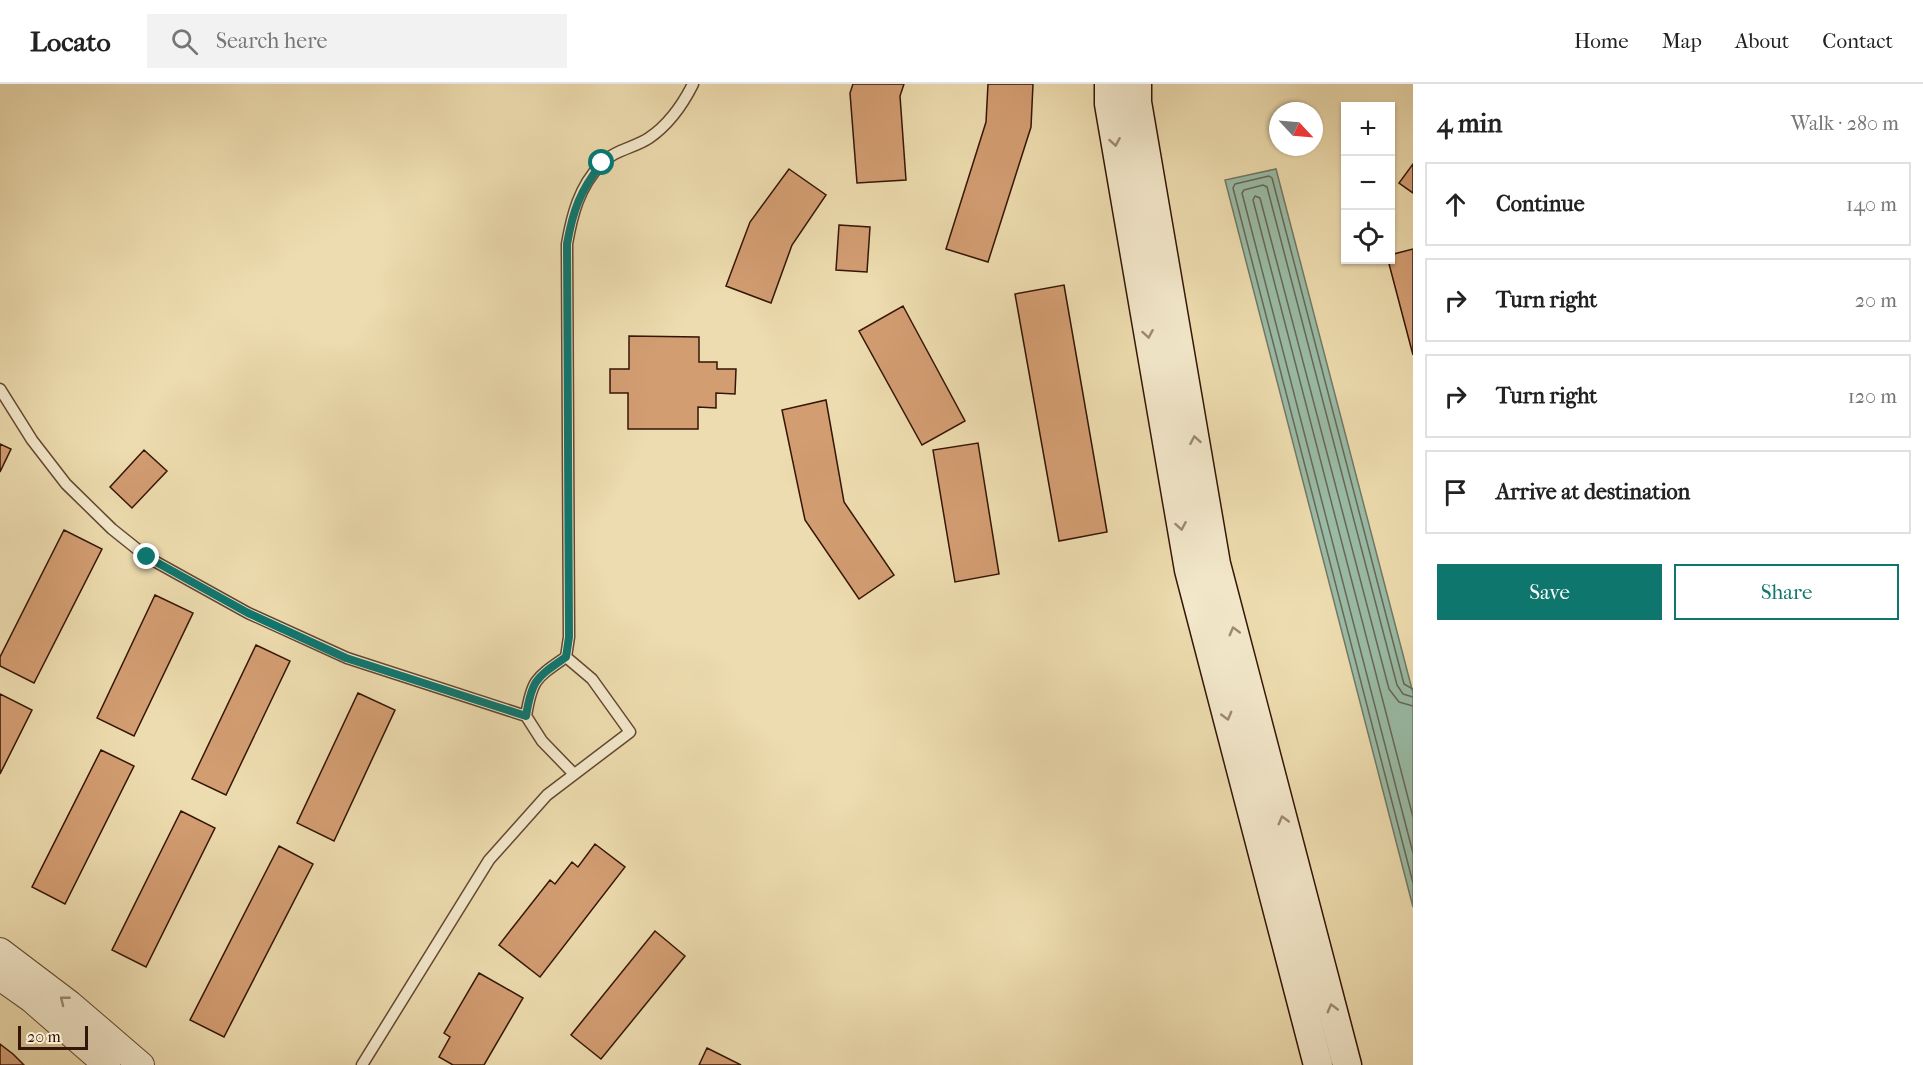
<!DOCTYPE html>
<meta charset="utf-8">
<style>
body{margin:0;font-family:"IM FELL French Canon",serif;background:#f2f2f2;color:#222}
.controls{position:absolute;right:18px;top:18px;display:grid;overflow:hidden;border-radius:0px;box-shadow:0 2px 4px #0004}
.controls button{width:54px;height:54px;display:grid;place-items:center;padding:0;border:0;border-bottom:2px solid #e0e0e0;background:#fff;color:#222;font:30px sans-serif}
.compass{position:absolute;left:1269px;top:18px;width:54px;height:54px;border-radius:50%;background:#fff;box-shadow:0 2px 4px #0004;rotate:116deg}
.scale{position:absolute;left:18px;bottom:15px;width:70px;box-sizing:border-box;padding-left:6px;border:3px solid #351506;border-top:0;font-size:16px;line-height:21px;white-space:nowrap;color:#351506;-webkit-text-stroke:4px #f3e8cb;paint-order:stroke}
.stop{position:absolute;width:18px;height:18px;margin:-14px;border:4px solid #0f766e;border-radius:50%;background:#fff}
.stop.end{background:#0f766e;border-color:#fff;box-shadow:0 2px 6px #0008}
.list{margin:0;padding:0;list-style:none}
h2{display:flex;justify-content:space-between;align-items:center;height:78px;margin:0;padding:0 24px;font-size:26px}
h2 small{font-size:20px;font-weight:400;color:#767676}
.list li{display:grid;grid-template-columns:39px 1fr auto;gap:18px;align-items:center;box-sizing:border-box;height:84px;margin:0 12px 12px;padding:0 12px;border:2px solid #e0e0e0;border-radius:0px}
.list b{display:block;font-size:22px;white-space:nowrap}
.list em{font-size:20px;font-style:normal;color:#767676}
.actions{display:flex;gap:12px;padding:18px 24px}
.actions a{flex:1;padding:14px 0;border:2px solid #0f766e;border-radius:0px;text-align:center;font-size:21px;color:#0f766e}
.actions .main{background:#0f766e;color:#fff}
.icon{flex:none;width:33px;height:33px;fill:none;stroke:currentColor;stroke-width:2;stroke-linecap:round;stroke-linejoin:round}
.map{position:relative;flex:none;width:1413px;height:981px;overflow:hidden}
header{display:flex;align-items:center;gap:36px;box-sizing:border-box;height:84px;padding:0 30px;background:#fff;border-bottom:2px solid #e0e0e0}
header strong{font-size:28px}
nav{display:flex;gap:33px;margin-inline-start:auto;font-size:21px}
.search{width:420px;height:54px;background:#f2f2f2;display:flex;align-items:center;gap:15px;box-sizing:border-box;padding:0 21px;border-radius:0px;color:#767676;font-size:22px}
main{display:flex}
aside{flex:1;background:#fff}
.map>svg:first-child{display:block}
.water{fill:#9abca7;stroke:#727967;stroke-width:1.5}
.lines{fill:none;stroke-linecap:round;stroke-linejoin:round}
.shore{stroke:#686856;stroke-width:1.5}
.building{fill:#d39d72;stroke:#351506;stroke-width:1.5}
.service-casing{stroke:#634730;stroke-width:13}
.tertiary-casing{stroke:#634730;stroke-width:28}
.secondary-casing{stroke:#351506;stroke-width:31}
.service{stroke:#f3e8cb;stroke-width:10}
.tertiary{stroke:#f3e8cb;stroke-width:26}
.secondary{stroke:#f3e8cb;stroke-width:28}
.oneway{stroke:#9e8972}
.route{stroke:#0f766e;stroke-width:8}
</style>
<header>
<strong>Locato</strong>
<div class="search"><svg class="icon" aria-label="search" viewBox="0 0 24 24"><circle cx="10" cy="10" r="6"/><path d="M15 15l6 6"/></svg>Search here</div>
<nav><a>Home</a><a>Map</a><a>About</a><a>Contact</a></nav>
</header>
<main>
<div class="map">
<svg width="1413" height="981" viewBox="0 0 1413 981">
<rect width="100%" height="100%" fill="#eddcaf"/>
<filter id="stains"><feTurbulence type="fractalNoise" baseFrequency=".00333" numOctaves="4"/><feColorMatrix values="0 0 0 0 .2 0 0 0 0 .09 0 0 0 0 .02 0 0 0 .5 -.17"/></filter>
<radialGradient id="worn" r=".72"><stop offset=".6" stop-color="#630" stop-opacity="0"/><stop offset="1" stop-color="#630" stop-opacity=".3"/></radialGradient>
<path class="water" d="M1276,85L1413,609V823L1225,96Z"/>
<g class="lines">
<path class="shore" d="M1413,605L1404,600L1272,94L1269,92L1235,100L1233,104L1413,799
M1413,613L1403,610L1397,601L1267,103L1263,101L1244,106L1242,109L1413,769
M1413,622L1399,618L1389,605L1260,114L1255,112L1253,116L1413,733"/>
</g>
<path class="building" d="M853,0H904L900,12L906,96L857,99L850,9Z
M988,0H1033L1031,43L988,178L946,165L986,38Z
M1413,80V109L1399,99Z
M789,85L826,111L792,161L771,219L726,202L750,138Z
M839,141L870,143L867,188L836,186Z
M1413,165V271L1388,176L1390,171Z
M1064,201L1107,448L1059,457L1015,210Z
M903,222L965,337L922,361L859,247Z
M629,252L699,253V278H717V285H736L735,310L716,309V324L698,323V345H628V309H610V285H629Z
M826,316L844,418L894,491L859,515L805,436L782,326Z
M978,359L999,490L955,498L933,366Z
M0,360L11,365L0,388Z
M144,366L167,387L132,424L110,403Z
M64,446L102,465L34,599L0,582V573Z
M155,511L193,529L134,652L97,634Z
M256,561L290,577L226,711L192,695Z
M358,609L395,626L334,757L297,739Z
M0,610L32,626L0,690Z
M101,666L134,682L65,820L32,803Z
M181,727L215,744L146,883L112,866Z
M595,760L625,783L540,893L499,861L550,796L555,800L572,778L578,783Z
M279,762L313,780L224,953L190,936Z
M655,847L685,872L601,975L571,951Z
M479,889L523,914L484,981H453L439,973L450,953L444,949Z
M0,960L13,970L24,981H0Z
M707,964L741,981H699Z"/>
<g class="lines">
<defs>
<path id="service" d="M0,305L32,356L66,400L112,445L147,473L248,529L347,574L526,632
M566,573L569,553L567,160C572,131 579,103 601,80C614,66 634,64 649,54C668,41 683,20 693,0
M362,981L489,776L547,711L630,648L592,595L566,573C536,594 532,595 526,632L542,657L573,689"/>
<path id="tertiary" d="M0,867L70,920L141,981
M0,893L31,915L107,981"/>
<path id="secondary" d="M1109,0V20L1189,486L1318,981
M1137,0V18L1216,480L1347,981"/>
</defs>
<use href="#service" class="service-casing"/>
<use href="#tertiary" class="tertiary-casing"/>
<use href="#secondary" class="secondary-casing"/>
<use href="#service" class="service"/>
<use href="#tertiary" class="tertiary"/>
<use href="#secondary" class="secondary"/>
</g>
<defs><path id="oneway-chevron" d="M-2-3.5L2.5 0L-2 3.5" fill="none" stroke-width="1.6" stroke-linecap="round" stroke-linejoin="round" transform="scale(1.5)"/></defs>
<g class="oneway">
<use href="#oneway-chevron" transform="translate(1115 58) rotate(80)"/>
<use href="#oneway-chevron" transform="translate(1148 250) rotate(80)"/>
<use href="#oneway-chevron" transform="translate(1195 356) rotate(-100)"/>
<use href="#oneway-chevron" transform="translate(1181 442) rotate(80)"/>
<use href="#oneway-chevron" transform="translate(1234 547) rotate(-105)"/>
<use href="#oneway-chevron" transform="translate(1227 632) rotate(75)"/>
<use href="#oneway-chevron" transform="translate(1283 736) rotate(-105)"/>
<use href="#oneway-chevron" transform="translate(64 916) rotate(-142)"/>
<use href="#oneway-chevron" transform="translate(1332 924) rotate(-105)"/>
</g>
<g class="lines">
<path class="route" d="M147,473L248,529L346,574L526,632C532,595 536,594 566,573L569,553L567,160C573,126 580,107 602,79"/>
</g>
<rect width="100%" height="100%" filter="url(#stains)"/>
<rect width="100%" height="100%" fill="url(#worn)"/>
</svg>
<div class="controls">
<button>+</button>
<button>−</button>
<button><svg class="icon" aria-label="locate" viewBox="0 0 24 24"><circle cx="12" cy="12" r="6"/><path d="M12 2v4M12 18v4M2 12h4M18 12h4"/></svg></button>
</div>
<svg class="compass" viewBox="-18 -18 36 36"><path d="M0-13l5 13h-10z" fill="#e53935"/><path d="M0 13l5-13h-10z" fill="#767676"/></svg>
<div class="scale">20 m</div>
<div class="stop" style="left:602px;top:79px"></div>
<div class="stop end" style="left:147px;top:473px"></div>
</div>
<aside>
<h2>4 min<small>Walk · 280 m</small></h2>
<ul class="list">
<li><svg class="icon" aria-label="ahead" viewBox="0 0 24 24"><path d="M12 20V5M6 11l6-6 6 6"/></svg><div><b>Continue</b></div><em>140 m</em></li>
<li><svg class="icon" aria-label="right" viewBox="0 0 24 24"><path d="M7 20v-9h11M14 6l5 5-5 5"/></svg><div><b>Turn right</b></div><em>20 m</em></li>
<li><svg class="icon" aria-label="right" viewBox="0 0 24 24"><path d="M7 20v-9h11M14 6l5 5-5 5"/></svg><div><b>Turn right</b></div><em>120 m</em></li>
<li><svg class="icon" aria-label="arrive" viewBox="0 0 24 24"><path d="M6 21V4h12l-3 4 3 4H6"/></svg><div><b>Arrive at destination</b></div></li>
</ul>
<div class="actions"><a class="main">Save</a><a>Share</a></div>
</aside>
</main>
